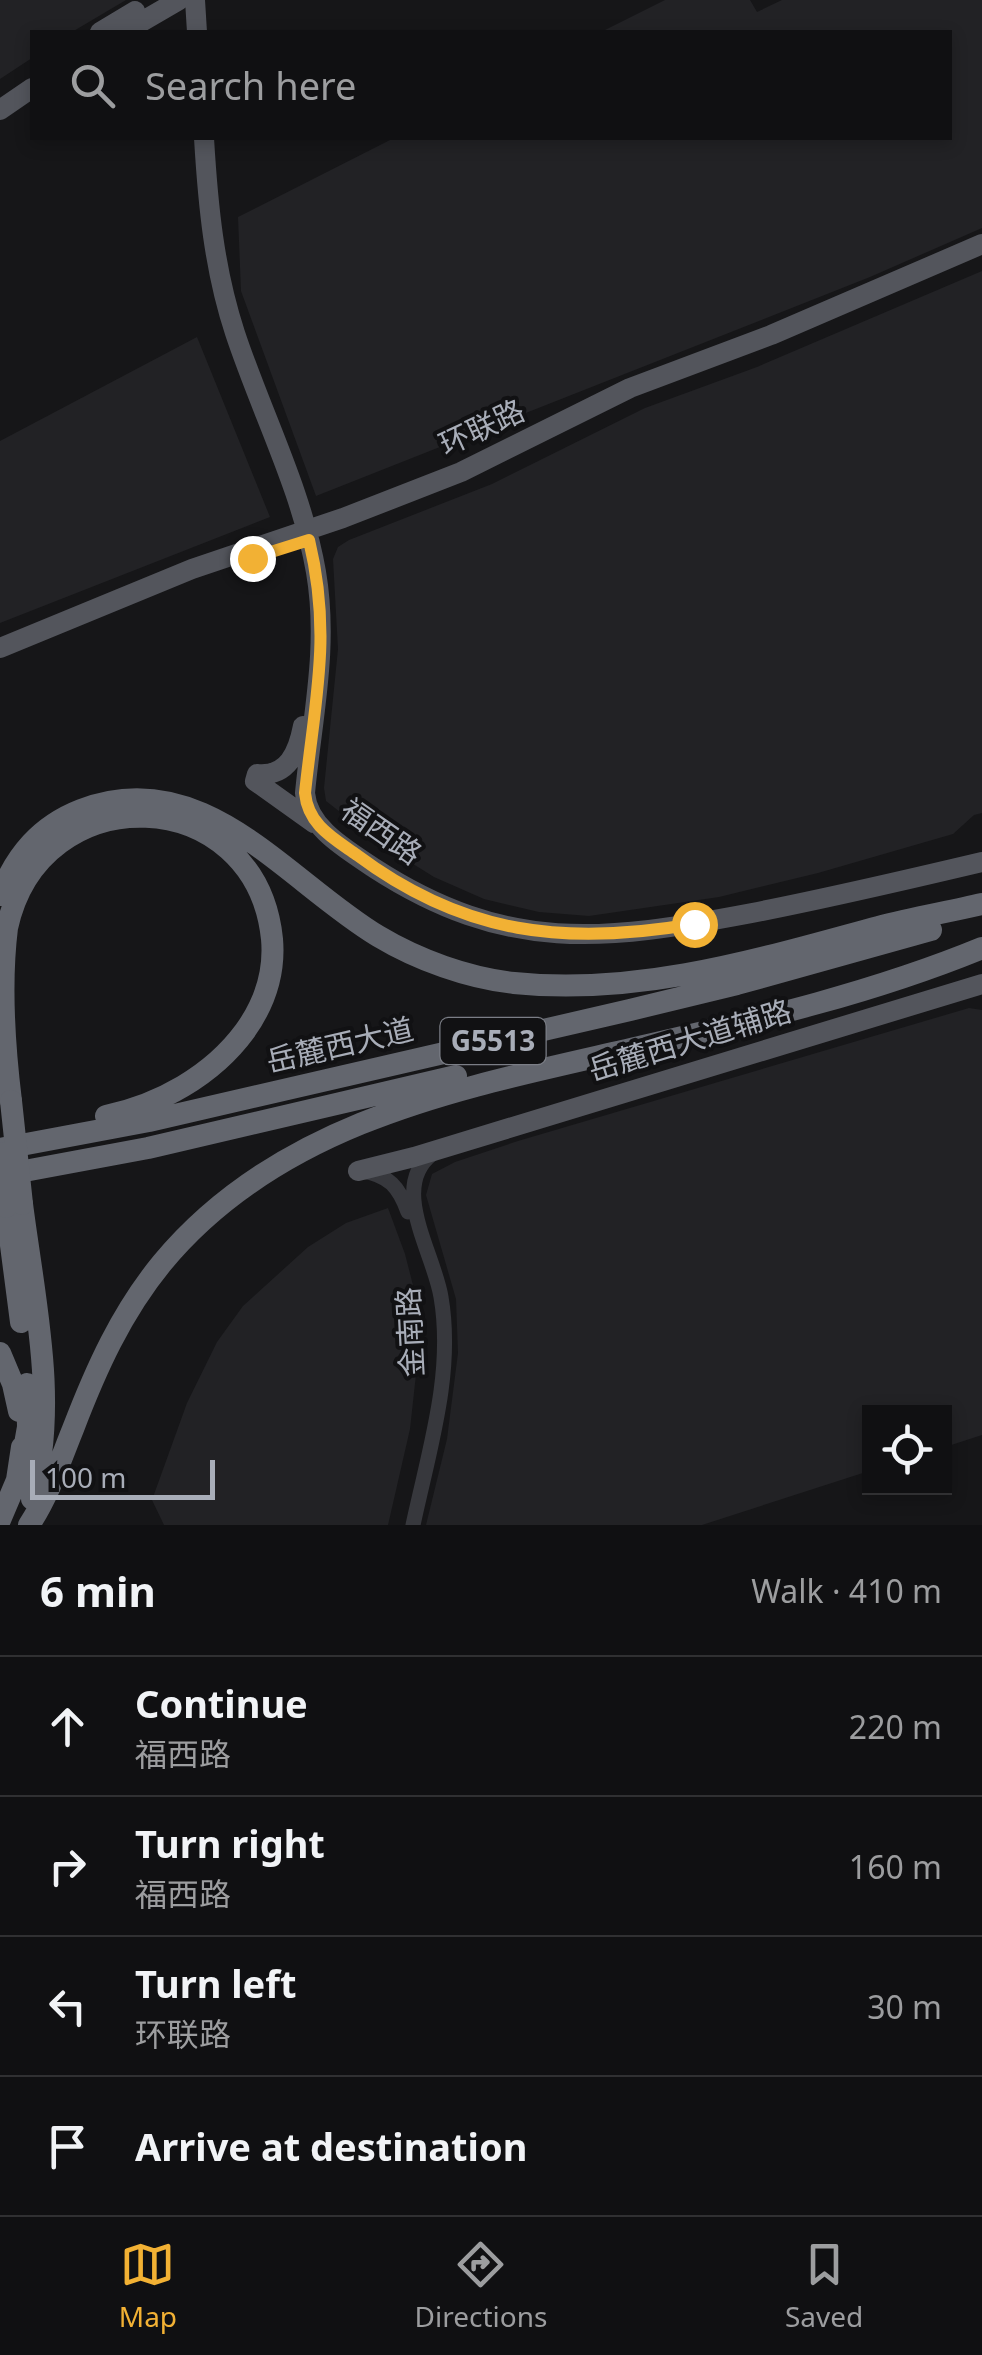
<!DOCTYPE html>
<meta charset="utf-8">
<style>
body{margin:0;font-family:"Noto Sans","Noto Sans SC",sans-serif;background:#1e1e20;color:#f1f3f6}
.controls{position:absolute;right:30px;bottom:30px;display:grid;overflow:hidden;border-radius:0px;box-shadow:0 5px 15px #0003}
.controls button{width:90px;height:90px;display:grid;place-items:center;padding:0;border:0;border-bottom:2px solid #303032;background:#101012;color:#f1f3f6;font:50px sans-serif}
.scale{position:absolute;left:30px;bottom:25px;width:185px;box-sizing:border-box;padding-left:10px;border:5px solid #a8adb8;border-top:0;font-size:28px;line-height:35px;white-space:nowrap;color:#a8adb8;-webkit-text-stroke:8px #111113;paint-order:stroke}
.stop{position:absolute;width:30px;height:30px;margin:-22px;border:8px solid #f2b134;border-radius:50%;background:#fff}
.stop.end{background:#f2b134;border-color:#fff;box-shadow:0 2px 10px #0008}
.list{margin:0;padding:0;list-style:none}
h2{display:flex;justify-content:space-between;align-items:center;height:130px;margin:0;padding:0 40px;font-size:42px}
h2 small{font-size:32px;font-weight:400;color:#9c9d9f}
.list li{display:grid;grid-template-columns:65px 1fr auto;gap:30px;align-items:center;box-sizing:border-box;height:140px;padding:0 40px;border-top:2px solid #303032}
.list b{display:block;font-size:38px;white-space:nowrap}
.list p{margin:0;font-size:32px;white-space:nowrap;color:#9c9d9f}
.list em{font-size:32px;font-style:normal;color:#9c9d9f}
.icon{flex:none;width:55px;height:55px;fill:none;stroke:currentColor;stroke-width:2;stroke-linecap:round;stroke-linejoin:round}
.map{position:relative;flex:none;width:982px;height:1525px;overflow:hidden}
.search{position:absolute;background:#101012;box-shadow:0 5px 15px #0003;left:30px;right:30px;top:30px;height:110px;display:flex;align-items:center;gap:25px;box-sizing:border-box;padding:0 35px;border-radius:0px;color:#9c9d9f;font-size:38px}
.sheet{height:690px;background:#101012}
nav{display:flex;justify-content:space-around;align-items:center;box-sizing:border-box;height:140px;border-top:2px solid #303032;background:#101012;font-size:28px;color:#9c9d9f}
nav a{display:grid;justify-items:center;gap:5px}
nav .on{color:#f2b134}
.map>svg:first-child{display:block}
.built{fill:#222225}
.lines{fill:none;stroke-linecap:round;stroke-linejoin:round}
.minor{stroke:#37383d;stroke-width:15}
.major{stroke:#53555c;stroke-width:20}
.highway{stroke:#63666e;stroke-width:22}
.highway-bridge{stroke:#63666e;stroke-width:22}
.route{stroke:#f2b134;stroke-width:12}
.labels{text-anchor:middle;stroke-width:8;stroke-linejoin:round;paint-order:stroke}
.shield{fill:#111113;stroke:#7b7e86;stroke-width:2.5}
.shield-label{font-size:28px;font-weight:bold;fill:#a8adb8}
.street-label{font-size:30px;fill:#a8adb8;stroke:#111113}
</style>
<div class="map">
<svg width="982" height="1525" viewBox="0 0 982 1525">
<rect width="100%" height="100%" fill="#161618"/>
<path class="built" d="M0,0H126L72,32H32V58L0,79Z
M665,0H750L757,12L782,0H982V228L870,277L316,496L241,291L238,217L394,138H950V32H601Z
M982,271V813L974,815L953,834L818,873L719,897L589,916L539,912L484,899L434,877L381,844L326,801L324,788L338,649L333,559L338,547L349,540L492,484L645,408L757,367Z
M197,337L270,517L0,623V441Z
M969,1008L982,1010V1435L945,1447L944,1412H870L869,1471L702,1525H426L447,1439L458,1353L456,1299L426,1195L432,1174L455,1162L518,1141Z
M388,1208L405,1254L416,1297L420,1338L410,1429L388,1525H164L152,1500L187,1403L217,1342L243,1306L308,1247L346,1223Z"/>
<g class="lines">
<path class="minor" d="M362,1171C389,1175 399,1187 408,1212
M413,1525C429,1450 454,1373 441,1297C434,1253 389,1187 432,1154"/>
<path class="major" d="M195,0L197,32
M100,32L135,11
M124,32L179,0
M0,110L32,88
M204,138C208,205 214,269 235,333C261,412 302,490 316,572C329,648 312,718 305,793C308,828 346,849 374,868C507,954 604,941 752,913C829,898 906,880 982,862
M0,648L192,569L343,518L461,472L630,388L771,335L982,244
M303,726C298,752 288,777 257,774L255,781L314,823
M358,1171L414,1157L982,984"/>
<path class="highway" d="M0,895C16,855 40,826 81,810C203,763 285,880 378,936C418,960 468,978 514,983C639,996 760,959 878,927C912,918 948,912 982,904
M11,1101C4,1044 0,984 7,928C40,774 256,782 272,939C275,973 265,1003 245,1031C212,1076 159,1105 106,1116
M0,1149L149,1121L630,1010L737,984L931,930
M3,1175L148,1148L456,1076
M22,1204C34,1299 59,1404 32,1499
M6,1207L21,1322
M0,1353L13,1384L19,1411
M22,1461L28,1427L27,1384
M0,1520L17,1480L22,1447
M29,1525C49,1495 60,1461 73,1429C96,1369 121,1313 162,1263C284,1116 473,1086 648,1045C761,1019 875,992 982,948"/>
<path class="highway-bridge" d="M11,1101L22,1204
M0,1153L6,1207"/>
</g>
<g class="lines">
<path class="route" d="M252,558L309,540C332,636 315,698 305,793C308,825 333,838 357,855C464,935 566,946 694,924"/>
</g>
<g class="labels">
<rect class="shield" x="440.5" y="1018" width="105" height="46" rx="8"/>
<g class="shield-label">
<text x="493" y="1051">G5513</text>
</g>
<g class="street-label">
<text transform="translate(482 428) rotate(-25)" y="10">环联路</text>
<text transform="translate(381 832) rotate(35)" y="10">福西路</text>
<text transform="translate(690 1041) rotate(-17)" y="10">岳麓西大道辅路</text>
<text transform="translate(340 1046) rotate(-13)" y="10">岳麓西大道</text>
<text transform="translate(411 1332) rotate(-93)" y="10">金南路</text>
</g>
</g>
</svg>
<div class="controls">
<button><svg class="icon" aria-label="locate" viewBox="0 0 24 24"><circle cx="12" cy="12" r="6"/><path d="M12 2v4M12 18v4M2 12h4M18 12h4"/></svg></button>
</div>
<div class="scale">100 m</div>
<div class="stop" style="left:694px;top:924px"></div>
<div class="stop end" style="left:252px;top:558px"></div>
<div class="search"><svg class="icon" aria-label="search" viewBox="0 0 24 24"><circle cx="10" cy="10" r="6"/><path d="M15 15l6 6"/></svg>Search here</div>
</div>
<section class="sheet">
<h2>6 min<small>Walk · 410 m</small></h2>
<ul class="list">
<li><svg class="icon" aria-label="ahead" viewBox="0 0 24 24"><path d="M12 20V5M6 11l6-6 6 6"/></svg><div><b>Continue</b><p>福西路</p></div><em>220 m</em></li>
<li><svg class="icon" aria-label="right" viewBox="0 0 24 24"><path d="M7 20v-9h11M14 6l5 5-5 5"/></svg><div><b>Turn right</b><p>福西路</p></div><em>160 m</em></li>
<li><svg class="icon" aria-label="left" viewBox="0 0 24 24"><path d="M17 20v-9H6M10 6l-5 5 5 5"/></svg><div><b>Turn left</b><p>环联路</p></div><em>30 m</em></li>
<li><svg class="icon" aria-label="arrive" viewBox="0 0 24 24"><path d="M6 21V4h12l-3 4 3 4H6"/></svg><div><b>Arrive at destination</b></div></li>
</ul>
</section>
<nav>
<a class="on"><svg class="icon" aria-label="map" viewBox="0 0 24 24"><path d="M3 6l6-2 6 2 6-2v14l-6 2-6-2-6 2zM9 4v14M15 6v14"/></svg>Map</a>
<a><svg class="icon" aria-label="directions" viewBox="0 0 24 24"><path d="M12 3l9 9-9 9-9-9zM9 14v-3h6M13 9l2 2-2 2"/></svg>Directions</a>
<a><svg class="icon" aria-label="saved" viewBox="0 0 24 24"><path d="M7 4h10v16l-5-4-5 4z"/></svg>Saved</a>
</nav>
